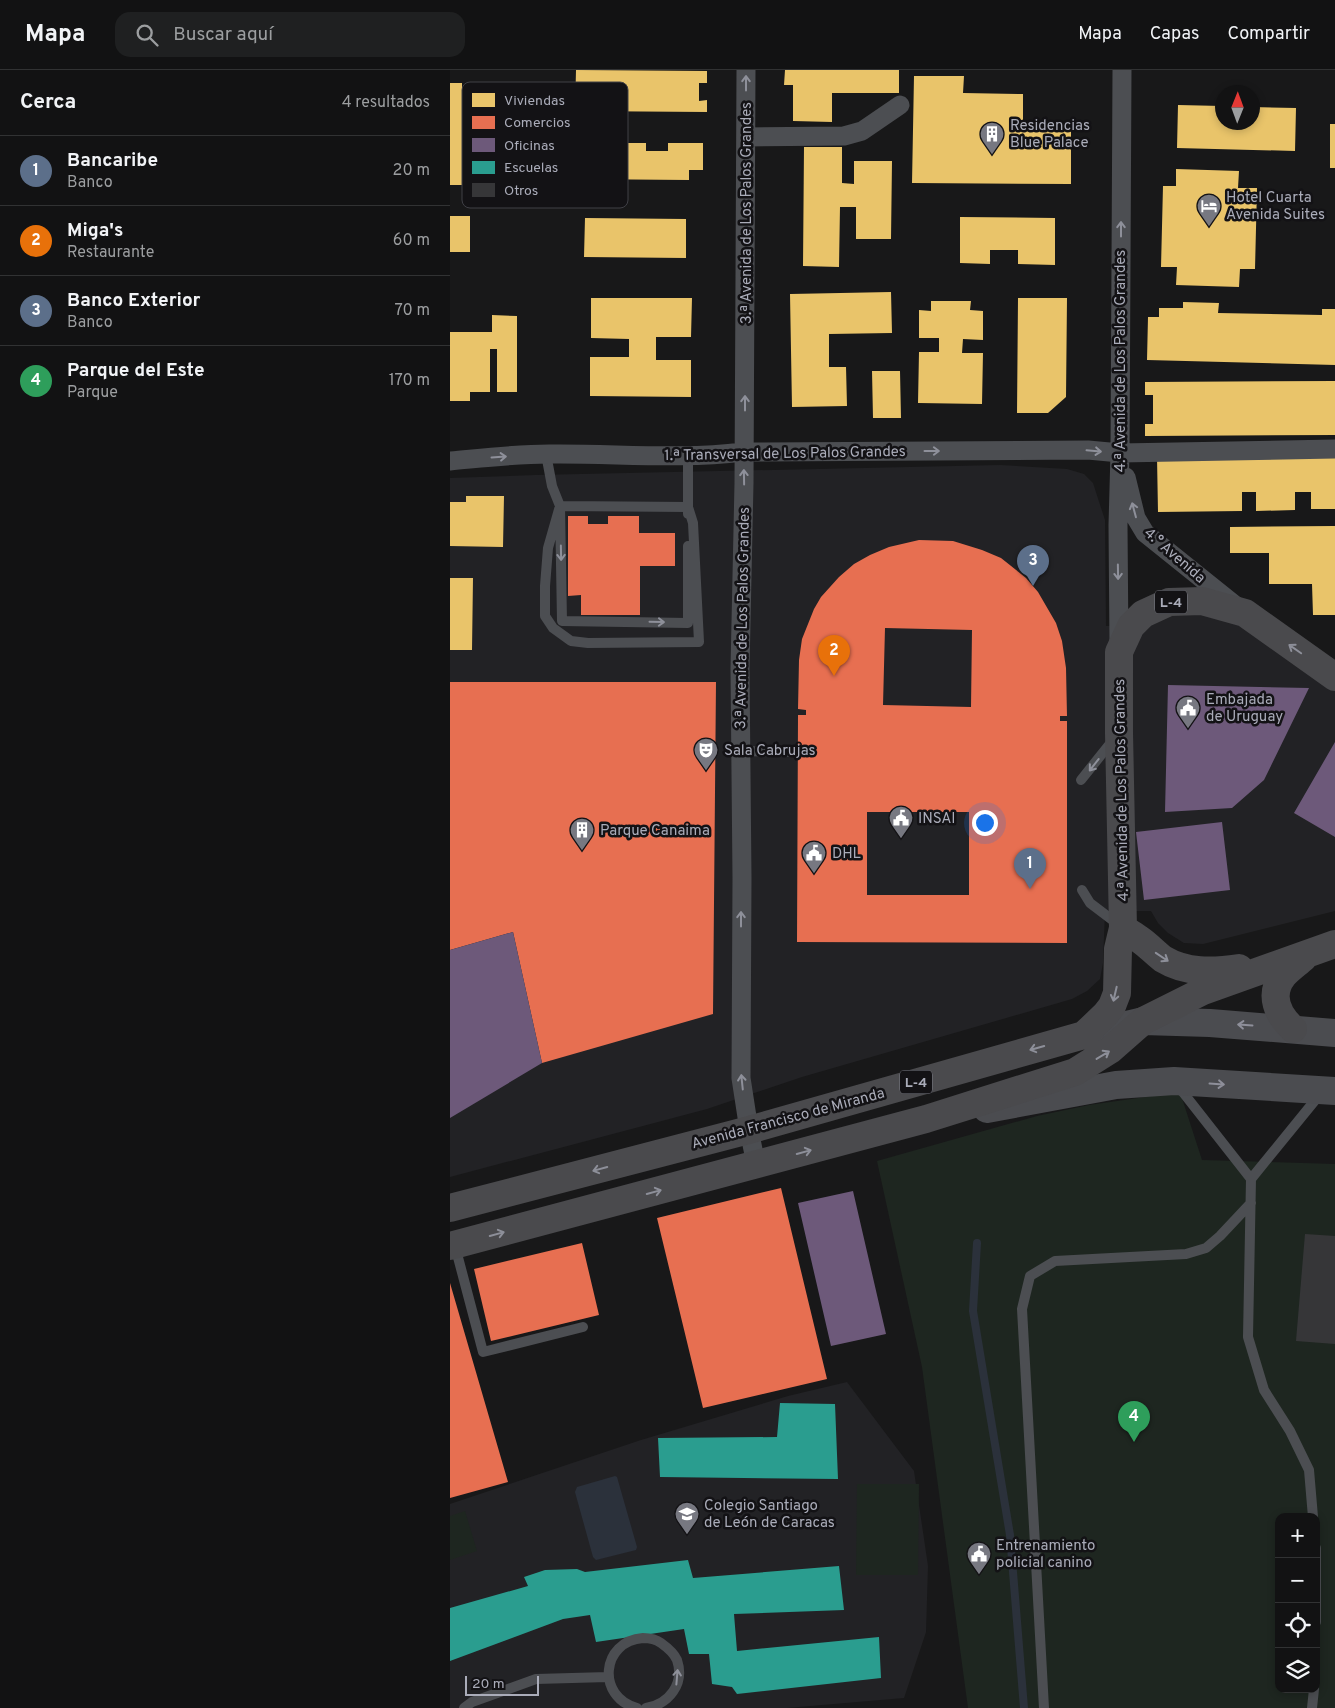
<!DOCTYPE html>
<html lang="es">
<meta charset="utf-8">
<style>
body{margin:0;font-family:Overpass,sans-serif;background:#1f2021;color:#f1f3f6}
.controls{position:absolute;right:15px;bottom:15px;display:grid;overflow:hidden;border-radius:10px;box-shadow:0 2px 8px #0003}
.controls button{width:45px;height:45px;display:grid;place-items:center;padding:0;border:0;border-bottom:1px solid #313233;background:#121213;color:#f1f3f6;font:25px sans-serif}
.compass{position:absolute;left:765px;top:15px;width:45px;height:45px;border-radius:50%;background:#121213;box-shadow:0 2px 8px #0003;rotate:1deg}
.scale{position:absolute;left:15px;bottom:12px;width:74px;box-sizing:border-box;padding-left:5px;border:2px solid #aaacb9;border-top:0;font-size:14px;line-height:18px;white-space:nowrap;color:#aaacb9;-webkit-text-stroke:4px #131215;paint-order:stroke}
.you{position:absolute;left:534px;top:752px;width:18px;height:18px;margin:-12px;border:4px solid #fff;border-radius:50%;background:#1a73e8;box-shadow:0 0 0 8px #1a73e833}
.badge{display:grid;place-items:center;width:32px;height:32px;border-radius:50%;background:#d93025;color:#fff;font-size:16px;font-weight:700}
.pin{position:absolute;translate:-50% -41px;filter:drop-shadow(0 1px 2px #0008)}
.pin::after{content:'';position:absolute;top:26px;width:18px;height:15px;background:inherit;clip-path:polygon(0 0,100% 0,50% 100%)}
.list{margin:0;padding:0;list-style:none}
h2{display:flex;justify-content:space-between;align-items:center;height:65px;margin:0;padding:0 20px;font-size:21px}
h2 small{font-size:16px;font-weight:400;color:#9c9ea0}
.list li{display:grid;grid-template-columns:32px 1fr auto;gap:15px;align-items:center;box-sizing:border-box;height:70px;padding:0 20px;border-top:1px solid #313233}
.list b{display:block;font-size:19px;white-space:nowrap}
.list p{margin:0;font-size:16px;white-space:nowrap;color:#9c9ea0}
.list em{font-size:16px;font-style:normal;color:#9c9ea0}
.icon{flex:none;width:28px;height:28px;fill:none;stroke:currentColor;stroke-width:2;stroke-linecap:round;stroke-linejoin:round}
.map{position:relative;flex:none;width:885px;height:1638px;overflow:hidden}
header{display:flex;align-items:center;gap:30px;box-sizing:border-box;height:70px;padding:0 25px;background:#121213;border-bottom:1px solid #313233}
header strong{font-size:24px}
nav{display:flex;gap:28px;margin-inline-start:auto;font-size:18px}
.search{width:350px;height:45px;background:#1f2021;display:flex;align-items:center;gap:12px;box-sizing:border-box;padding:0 18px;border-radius:15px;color:#9c9ea0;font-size:19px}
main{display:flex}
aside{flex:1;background:#121213}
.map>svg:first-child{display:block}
.built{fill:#222225}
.green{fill:#1e2620;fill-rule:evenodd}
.water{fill:#2b313b}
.homes{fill:#e9c46a}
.shops{fill:#e76f51;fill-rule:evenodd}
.offices{fill:#6d597a}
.schools{fill:#2a9d8f}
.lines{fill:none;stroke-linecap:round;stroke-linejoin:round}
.stream{stroke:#2b313b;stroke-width:8}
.building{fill:#363638}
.lane{stroke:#4c4e52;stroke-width:10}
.street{stroke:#4c4e52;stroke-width:19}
.secondary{stroke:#4b4c50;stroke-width:28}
.primary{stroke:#4a4a4d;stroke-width:28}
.oneway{stroke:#8e909a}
.oneway2{stroke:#8d8f99}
.oneway3{stroke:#8e8f9a}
.labels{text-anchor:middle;stroke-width:5;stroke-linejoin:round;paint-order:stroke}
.shield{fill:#131215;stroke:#7d7e88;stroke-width:1}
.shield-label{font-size:14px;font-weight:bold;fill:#aaacb9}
.poi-label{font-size:15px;fill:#aaacb9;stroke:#131215;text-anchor:start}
.street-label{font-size:15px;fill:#aaacb9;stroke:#131215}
.key{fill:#131215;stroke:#404046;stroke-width:1}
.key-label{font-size:14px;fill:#aaacb9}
</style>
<header>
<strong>Mapa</strong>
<div class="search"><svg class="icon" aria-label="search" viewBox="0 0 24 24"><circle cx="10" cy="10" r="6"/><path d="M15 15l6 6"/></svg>Buscar aquí</div>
<nav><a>Mapa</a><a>Capas</a><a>Compartir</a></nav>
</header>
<main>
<aside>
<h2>Cerca<small>4 resultados</small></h2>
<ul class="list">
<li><span class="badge" style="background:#5c6f8a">1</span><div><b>Bancaribe</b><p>Banco</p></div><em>20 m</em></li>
<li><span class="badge" style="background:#e8710a">2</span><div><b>Miga's</b><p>Restaurante</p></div><em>60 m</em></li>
<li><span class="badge" style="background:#5c6f8a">3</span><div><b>Banco Exterior</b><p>Banco</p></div><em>70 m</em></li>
<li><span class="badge" style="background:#2e9e5b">4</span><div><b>Parque del Este</b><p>Parque</p></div><em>170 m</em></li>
</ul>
</aside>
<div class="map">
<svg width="885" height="1638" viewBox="0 0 885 1638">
<rect width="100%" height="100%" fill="#181819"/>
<path class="built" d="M550,395L617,399L634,404L643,413L655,450L656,556H697L715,543L776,544L885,615V841L753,874L734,873L718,863L708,853L701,841H655L653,893L650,909L637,921L622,929L352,1007L257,1039L0,1107V408L86,405Z
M397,1312L464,1401L478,1496L476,1562L454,1628L337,1638H0V1434L191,1370L338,1326Z"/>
<path class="green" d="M730,1022L752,1090L885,1094V1638H518L472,1297L427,1091L587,1046L639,1035ZM829,1447H866V1619H829Z
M407,1414H469L468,1505H406Z
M15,1441L27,1481L0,1490V1446Z"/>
<path class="water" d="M165,1406L167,1407L187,1477L186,1480L146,1490L143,1487L125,1422L127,1417Z"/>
<path class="homes" d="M126,0L257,1V13H249V31L257,30V42L125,41Z
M335,0H449V23H382V52L343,51V15H334Z
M464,6H514L513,23L573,24V57L621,58V114L462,113Z
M0,13H12V50H22V26H45V13L68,14V43H73V88H67V115H47V100H24L25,79L13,78L12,115H0Z
M728,35L772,36V52H802V37L846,38L845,81L727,78Z
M880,54H885V98H880Z
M124,73H196V81H218V73H253V100H239V110L124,109Z
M354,77H392V113L404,114V91H442L441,169H406V137H390L389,197L353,196Z
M726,99L789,101L788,118H807L805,199H790L789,217L726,215L727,197H711L713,116H726Z
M0,146H20V182H0Z
M510,147L605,148V195L568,194V180H540V194L510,193Z
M135,148L236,149V188L134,187Z
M441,222L442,263L379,264V297H396L397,336L342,337L340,224Z
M141,228H242L241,267H206V290H241V327L140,326V287H179V269L141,268Z
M568,228H617L616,327L598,343H567Z
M481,231H521L520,240L533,241V270L513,269L512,283H533L532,334L468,333L469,282H489V268H469V240L481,241Z
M733,232L769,233L768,243L872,245V239H885V295L697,290L698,247H709V238H733Z
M42,245L67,246V322H47V279H40V322H20V331H0V262H42Z
M422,301H450L451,348H423Z
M885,311V365L695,366V354H703V325H695V312Z
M885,385V439H861V422H845V440L806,441V422H792V441L708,442L707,387Z
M16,426H54L53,477L0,476V432H16Z
M885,456V545H863L862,514H819V483H780V457Z
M0,508H23L22,580H0Z"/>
<path class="shops" d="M118,446H138V454H158V446H189V463H225V496H190V545H131V525L118,526Z
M469,470L503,471L532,480L551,488L576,508L588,522L606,553L612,571L616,598L617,646H610V651H617V873L347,872L348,645H356V640L348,639L349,590L352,569L364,539L371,527L389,507L404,494L420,485L439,477ZM435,558L522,560L521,637L433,635ZM417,742H519V825H417Z
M0,612H266L263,944L92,993L63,862L0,880Z
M331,1118L377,1309L253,1338L207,1148Z
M132,1173L149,1245L41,1271L24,1199Z
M0,1213L58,1412L0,1428Z"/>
<path class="offices" d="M718,615L859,618L814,710L782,738L715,742Z
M885,672V767L844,743Z
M772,752L780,820L694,830L686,762Z
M63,862L92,993L0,1048V880Z
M403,1121L436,1264L381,1276L348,1133Z"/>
<path class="schools" d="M330,1333L385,1334L388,1409L210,1407L208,1368L327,1367Z
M238,1490L243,1508L389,1496L394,1540L284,1544L287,1581L429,1567L431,1608L287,1624L282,1617L262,1614L259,1584H239L234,1559L146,1572L140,1545L113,1549L0,1591V1538L78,1516L74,1507L95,1500L127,1499L135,1502Z"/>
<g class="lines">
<path class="stream" d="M527,1173L523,1241L560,1465L574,1638"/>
</g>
<path class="building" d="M855,1164L885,1166V1274L846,1271Z"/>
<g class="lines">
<path class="lane" d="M96,384L102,416L110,436L112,551L238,553V476
M110,436L238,437L243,453L249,572L138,573L121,571L103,558L95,546V516L98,478Z
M238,444V385
M291,681L348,682
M631,710L663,670
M632,820L640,833L669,855
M728,1016L801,1109L798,1267L814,1320L840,1361L859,1400L863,1447
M801,1109L871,1023
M5,1176L33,1282L133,1257
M866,1478V1552
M14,1638L22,1632L86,1609L158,1607
M187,1638C146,1627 151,1571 193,1568C199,1568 207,1570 211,1573C218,1578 224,1583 227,1590C235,1614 219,1634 196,1638
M594,1638L572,1239L580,1206L605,1191L736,1184L756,1178L770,1166L801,1133
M862,1638L864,1619"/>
<path class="street" d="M296,0L294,413L290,599L292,808L291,1008L299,1060L306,1094
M296,67L394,66L412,61L450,35
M0,391C33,388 66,384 99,384C163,383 229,390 293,382L638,380L670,383L885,379
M676,407L686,448L695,463L786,536
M669,576L668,455L670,383L672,0"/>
<path class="secondary" d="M634,965L693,951L760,953L885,963
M537,1039L666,1015L724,1011L885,1021"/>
<path class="primary" d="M673,858C678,862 684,865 689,869C698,875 705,883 713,889C736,903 763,902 789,898
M843,959C828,945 818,925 833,906C839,899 848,893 854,887
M0,1138L299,1060L634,965L655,945L662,936L667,923L668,879L673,858L669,663V582L681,556L693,544L719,532L752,531L795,543L885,607
M0,1176L476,1049L625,1002L660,980L693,951L753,921L885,874"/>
</g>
<defs><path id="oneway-shaft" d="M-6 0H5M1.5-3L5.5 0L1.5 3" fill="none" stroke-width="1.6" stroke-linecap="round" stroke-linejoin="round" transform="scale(1.25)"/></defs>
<g class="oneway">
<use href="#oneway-shaft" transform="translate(296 13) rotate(-90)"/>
<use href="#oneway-shaft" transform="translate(671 159) rotate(-90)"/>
<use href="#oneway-shaft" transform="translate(295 333) rotate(-90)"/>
<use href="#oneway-shaft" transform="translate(482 381)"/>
<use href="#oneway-shaft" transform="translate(644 381) rotate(5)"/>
<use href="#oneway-shaft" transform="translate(49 387) rotate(-4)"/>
<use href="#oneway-shaft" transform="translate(294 407) rotate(-91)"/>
<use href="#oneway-shaft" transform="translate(684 440) rotate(-105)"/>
<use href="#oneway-shaft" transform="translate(111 483) rotate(89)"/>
<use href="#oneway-shaft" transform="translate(668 502) rotate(89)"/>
<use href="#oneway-shaft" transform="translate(207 552) rotate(1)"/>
<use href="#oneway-shaft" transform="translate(644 695) rotate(128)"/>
<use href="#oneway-shaft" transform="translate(291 849) rotate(-90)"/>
<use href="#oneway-shaft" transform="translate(292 1012) rotate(-96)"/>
<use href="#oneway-shaft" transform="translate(227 1607) rotate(-85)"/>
</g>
<g class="oneway2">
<use href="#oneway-shaft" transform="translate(845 579) rotate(-145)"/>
<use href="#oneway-shaft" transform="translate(712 887) rotate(34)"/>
<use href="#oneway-shaft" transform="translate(665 924) rotate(103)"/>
<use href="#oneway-shaft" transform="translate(587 978) rotate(164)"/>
<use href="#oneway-shaft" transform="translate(653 985) rotate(-31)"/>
<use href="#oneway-shaft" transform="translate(354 1082) rotate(-15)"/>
<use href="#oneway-shaft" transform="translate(150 1099) rotate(165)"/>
<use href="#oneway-shaft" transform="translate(204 1122) rotate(-15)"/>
<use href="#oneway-shaft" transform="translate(47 1164) rotate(-15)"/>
</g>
<g class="oneway3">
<use href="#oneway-shaft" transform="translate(795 955) rotate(-176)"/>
<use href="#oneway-shaft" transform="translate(767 1014) rotate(4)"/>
</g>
<defs>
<symbol id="building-pin" viewBox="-11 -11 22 30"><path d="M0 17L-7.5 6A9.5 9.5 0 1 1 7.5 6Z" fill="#777881" stroke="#131215"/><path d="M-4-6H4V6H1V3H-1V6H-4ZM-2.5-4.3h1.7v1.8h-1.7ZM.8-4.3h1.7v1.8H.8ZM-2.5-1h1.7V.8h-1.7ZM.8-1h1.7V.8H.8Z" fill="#fff"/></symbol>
<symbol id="hotel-pin" viewBox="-11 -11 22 30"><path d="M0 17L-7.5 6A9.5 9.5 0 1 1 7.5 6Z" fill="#777881" stroke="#131215"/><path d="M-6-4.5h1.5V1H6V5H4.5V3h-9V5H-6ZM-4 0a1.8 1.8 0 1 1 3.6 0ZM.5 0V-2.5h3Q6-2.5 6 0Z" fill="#fff"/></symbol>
<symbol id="civic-pin" viewBox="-11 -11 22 30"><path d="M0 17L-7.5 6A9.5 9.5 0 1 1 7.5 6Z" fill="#777881" stroke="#131215"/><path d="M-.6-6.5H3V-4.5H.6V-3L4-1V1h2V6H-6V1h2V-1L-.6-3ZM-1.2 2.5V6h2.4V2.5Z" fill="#fff"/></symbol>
<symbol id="theatre-pin" viewBox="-11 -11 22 30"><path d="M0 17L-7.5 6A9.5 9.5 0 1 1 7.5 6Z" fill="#777881" stroke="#131215"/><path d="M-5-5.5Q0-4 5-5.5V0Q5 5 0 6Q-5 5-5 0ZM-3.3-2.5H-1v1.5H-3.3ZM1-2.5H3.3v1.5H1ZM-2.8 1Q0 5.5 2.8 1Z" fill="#fff"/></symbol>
<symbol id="school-pin" viewBox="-11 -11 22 30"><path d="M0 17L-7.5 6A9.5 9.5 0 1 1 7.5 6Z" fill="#777881" stroke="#131215"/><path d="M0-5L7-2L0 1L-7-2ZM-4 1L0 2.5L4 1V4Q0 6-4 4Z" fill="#fff"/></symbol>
</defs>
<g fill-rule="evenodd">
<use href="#building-pin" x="528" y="50" width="28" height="38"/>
<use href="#hotel-pin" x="745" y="122" width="28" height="38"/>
<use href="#civic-pin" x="724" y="624" width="28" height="38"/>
<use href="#theatre-pin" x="242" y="666" width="28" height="38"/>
<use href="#civic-pin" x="437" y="734" width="28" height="38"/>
<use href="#building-pin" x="118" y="746" width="28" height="38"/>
<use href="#civic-pin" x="350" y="769" width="28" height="38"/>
<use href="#school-pin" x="223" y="1430" width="28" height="38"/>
<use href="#civic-pin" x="515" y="1470" width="28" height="38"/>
</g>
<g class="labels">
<g class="shield">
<rect x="705" y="520.5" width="32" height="23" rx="4"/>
<rect x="450" y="1000.5" width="32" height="23" rx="4"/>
</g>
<g class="shield-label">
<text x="721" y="537">L-4</text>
<text x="466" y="1017">L-4</text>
</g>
<g class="poi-label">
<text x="560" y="60">Residencias<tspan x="560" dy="17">Blue Palace</tspan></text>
<text x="776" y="132">Hotel Cuarta<tspan x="776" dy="17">Avenida Suites</tspan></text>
<text x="756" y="634">Embajada<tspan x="756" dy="17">de Uruguay</tspan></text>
<text x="274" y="685">Sala Cabrujas</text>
<text x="468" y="753">INSAI</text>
<text x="150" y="765">Parque Canaima</text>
<text x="382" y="788">DHL</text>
<text x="254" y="1440">Colegio Santiago<tspan x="254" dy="17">de León de Caracas</tspan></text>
<text x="546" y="1480">Entrenamiento<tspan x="546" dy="17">policial canino</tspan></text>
</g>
<g class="street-label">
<text transform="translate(296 143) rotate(-90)" y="5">3.ª Avenida de Los Palos Grandes</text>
<text transform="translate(670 291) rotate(-90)" y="5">4.ª Avenida de Los Palos Grandes</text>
<text transform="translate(335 383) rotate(-1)" y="5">1.ª Transversal de Los Palos Grandes</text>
<text transform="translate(725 485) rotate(41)" y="5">4.° Avenida</text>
<text transform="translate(292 548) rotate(-89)" y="5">3.ª Avenida de Los Palos Grandes</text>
<text transform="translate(671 720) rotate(-91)" y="5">4.ª Avenida de Los Palos Grandes</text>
<text transform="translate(338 1048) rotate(-15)" y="5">Avenida Francisco de Miranda</text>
</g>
</g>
<rect x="12" y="12" width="166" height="126" rx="8" class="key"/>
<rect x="22" y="23" width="23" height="14" fill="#e9c46a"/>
<rect x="22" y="46" width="23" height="13" fill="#e76f51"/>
<rect x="22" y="68" width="23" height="14" fill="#6d597a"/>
<rect x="22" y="91" width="23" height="13" fill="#2a9d8f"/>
<rect x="22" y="113" width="23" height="14" fill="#363638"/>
<g class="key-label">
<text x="54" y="35">Viviendas</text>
<text x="54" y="57">Comercios</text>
<text x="54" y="80">Oficinas</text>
<text x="54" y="102">Escuelas</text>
<text x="54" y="125">Otros</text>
</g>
</svg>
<div class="controls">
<button>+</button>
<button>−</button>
<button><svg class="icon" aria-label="locate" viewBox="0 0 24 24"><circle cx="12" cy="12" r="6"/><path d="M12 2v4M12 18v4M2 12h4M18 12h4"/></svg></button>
<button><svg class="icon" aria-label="layers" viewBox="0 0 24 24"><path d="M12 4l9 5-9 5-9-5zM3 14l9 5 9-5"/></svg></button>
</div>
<svg class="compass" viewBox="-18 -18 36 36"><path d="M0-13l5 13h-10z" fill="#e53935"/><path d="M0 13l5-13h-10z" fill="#9c9ea0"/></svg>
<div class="scale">20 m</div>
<div class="you"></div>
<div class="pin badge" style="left:580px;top:819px;background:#5c6f8a">1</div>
<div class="pin badge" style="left:384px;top:606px;background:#e8710a">2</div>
<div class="pin badge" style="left:583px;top:516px;background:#5c6f8a">3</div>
<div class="pin badge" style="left:684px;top:1372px;background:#2e9e5b">4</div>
</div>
</main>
